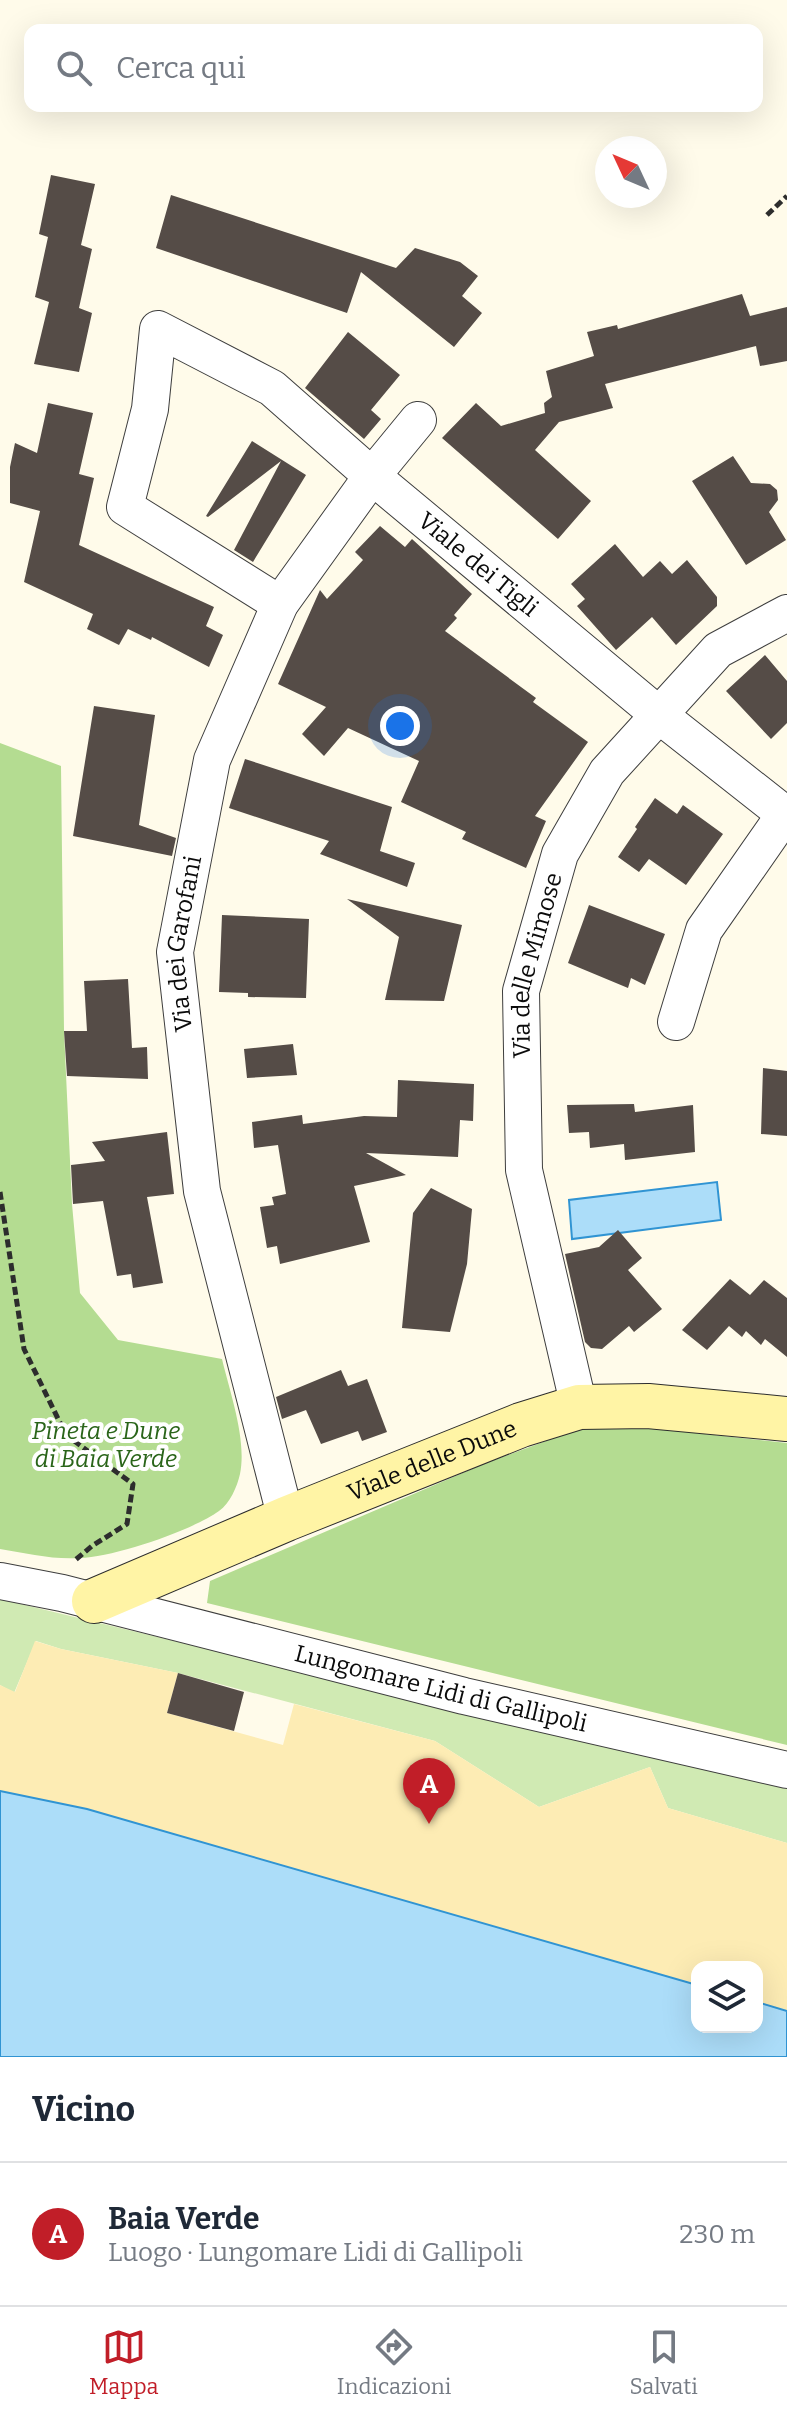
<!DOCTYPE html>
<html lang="it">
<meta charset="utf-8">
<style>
body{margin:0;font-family:Bitter,serif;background:#f6f6f7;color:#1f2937}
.controls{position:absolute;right:24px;bottom:24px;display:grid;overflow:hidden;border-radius:16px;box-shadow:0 8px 32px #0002}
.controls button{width:72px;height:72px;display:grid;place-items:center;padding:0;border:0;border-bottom:2px solid #e0e1e3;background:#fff;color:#1f2937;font:40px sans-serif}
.compass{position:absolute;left:595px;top:136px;width:72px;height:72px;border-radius:50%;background:#fff;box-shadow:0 8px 32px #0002;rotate:314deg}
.you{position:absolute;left:400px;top:726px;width:28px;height:28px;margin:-20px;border:6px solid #fff;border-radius:50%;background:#1a73e8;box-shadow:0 0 0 12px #1a73e833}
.badge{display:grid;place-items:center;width:52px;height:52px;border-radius:50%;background:#c11e28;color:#fff;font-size:26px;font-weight:700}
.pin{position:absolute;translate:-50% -66px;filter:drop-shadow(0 2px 4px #0008)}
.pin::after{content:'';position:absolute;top:42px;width:28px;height:24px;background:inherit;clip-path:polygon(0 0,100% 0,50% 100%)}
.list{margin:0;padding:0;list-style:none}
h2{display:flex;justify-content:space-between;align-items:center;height:104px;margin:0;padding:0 32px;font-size:34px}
h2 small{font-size:26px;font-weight:400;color:#747a83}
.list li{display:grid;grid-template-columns:52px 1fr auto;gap:24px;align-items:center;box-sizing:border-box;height:144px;padding:0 32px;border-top:2px solid #e0e1e3}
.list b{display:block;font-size:30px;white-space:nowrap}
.list p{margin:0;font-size:26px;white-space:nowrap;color:#747a83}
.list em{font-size:26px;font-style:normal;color:#747a83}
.icon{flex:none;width:44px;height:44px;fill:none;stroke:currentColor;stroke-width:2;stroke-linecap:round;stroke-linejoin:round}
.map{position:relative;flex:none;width:787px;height:2057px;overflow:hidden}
.search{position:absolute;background:#fff;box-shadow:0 8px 32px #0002;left:24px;right:24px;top:24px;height:88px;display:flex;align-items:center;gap:20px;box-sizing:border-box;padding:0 28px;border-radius:16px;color:#747a83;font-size:30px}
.sheet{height:248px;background:#fff}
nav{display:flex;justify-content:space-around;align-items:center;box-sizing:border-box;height:112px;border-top:2px solid #e0e1e3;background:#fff;font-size:22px;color:#747a83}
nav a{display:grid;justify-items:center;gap:4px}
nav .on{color:#c11e28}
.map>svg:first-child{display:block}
.green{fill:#d0eab3}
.forest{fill:#b4dc91}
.sand{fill:#fdecb4}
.water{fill:#acddf9;stroke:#3094d3;stroke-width:2}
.building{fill:#554c47}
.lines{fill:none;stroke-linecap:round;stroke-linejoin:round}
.street-casing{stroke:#3e3e3e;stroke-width:38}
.secondary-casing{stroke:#2d2d2d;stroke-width:46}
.path{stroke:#2d2d2d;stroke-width:5;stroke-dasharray:8 4;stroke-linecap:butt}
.street{stroke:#fff;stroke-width:36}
.secondary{stroke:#fff4a5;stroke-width:44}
.labels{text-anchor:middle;stroke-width:8;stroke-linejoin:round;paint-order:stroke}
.street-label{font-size:24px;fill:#0b0b0b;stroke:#fff}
.park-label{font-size:24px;font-style:italic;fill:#2a651a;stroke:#fff}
</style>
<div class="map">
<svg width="787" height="2057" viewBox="0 0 787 2057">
<rect width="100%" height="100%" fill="#fffbea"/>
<path class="green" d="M0,1599L787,1789V1843L668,1808L650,1767L539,1807L435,1741L178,1673L61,1649L36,1641L14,1693L0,1685Z"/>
<path class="forest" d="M0,743L61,766L64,1031L72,1204L80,1293L118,1340L222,1359C230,1393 247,1440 240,1474C237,1487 230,1503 219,1511C191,1531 114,1557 80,1558C53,1560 26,1553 0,1549Z
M584,1427L650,1428L787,1443V1745L207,1603L210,1581L486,1463Z"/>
<path class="sand" d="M35,1641L61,1649L178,1673L167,1713L283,1745L294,1704L435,1741L539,1807L650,1767L668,1808L787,1843V2011L757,2002V1967H697V1985L87,1809L0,1791V1685L15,1692Z"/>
<path class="water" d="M717,1182L721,1220L572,1239L569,1200Z
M0,1791L87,1809L697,1985V2027H757V2002L787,2011V2057H0Z"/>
<path class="building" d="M51,175L95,184L81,245L92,249L79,308L92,313L79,372L34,364L49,302L35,297L48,237L39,234Z
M171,195L396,268L415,248L460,262L478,276L462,296L482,313L454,347L361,272L347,313L156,248Z
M742,294L750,316L787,307V361L760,366L756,346L605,384L613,408L559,422L535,450L591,501L558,539L442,438L476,403L501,426L545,413L544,403L552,397L546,371L594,356L587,332L617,325L618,329Z
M348,332L400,375L371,410L381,419L364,439L305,388Z
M48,403L93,413L79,474L94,478L79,545L214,607L206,626L223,635L209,667L152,637L151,640L128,629L119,645L87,629L93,614L24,582L40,511L10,503V467L15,443L37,453Z
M252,441L306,475L253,562L234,550L281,461L208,517L206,516Z
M733,456L751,483L770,484L777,490L778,500L769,512L786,540L746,565L692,481Z
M380,526L405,547L412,539L472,594L454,615L457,618L445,631L536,698L533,702L588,742L535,816L546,821L526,868L462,839L466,832L401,802L419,761L348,728L324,756L302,734L326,707L278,684L320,590L327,599L363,560L355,552Z
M615,544L643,577L660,561L672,574L687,560L717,597V606L676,645L652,617L616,650L577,606L585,599L571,584Z
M765,655L787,681V723L771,739L726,691Z
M94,706L155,715L139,825L176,838L172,856L73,836Z
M245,759L392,807L380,851L415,863L407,887L320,854L329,841L229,808Z
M655,798L677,814L683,805L723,834L686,885L649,859L639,872L618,857L637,829L635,827Z
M347,899L462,925L444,1001L385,1000L399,937Z
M589,905L665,934L645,985L631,978L628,988L568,963Z
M222,915L309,919L306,998L248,997V993L219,992Z
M128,979L132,1048L147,1047L148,1079L67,1076L64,1031H87L84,981Z
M293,1044L297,1075L247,1078L244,1049Z
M763,1068L787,1071V1136L761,1134Z
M398,1080L474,1084L473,1121L460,1120L458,1157L366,1153L406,1175L354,1186L370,1242L280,1264L277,1246L267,1248L260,1207L274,1205L272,1197L286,1194L278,1145L254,1148L252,1122L302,1115L303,1124L364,1116L397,1117Z
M634,1104L635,1112L693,1105L695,1152L625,1160L624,1144L590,1148L589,1132L569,1133L567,1105Z
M167,1132L174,1194L147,1197L163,1283L133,1288L131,1274L117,1276L103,1201L73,1204L71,1165L105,1161L92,1142Z
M431,1188L472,1209L467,1264L450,1332L402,1328L413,1213Z
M618,1230L642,1258L628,1270L662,1309L634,1332L629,1326L602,1349L591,1348L585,1342L565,1254L599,1247Z
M730,1279L750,1295L764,1280L787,1298V1357L765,1339L761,1345L746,1331L742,1337L729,1326L707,1350L682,1330Z
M341,1370L348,1386L367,1379L387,1432L362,1441L358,1431L321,1444L306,1410L282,1419L276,1397Z
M178,1673L244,1692L234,1731L167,1713Z"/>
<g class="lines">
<defs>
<g id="street">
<path id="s1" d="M280,604L125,507L150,409L158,329L272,388L372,476L659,715L787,816"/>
<path d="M676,1022L704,930L785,814"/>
<path id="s2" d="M579,1407L524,1170L521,991L560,854L607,772L718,650L787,613"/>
<path id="s3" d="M286,1519L202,1191L175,952L212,760L280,604L372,476L418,420"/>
<path id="s4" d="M0,1581L62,1593L464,1696L787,1770"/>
</g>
<g id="secondary">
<path id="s5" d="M94,1601L286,1519L521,1425L579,1407L648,1406L787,1419"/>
</g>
</defs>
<use href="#street" class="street-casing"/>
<use href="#secondary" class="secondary-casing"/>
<path class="path" d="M767,215L787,196
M0,1192L24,1349L66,1435L133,1484L127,1524L92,1546L74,1561"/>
<use href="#street" class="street"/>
<use href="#secondary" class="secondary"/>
</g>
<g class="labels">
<g class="street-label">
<text dy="8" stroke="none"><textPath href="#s1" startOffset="764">Viale dei Tigli</textPath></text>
<text dy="8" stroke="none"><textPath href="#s3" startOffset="588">Via dei Garofani</textPath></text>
<text dy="8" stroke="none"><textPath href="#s2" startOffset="450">Via delle Mimose</textPath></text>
<text dy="8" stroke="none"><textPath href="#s5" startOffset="366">Viale delle Dune</textPath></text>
<text dy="8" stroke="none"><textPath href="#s4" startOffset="454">Lungomare Lidi di Gallipoli</textPath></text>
</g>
<g class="park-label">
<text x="106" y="1439">Pineta e Dune<tspan x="106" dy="28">di Baia Verde</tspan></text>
</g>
</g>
</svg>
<div class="controls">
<button><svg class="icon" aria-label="layers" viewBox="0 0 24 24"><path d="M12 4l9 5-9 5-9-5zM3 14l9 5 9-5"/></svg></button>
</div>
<svg class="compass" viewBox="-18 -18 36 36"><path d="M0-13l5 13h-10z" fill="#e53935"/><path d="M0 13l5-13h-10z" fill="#747a83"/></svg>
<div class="you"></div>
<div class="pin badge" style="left:429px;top:1824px">A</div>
<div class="search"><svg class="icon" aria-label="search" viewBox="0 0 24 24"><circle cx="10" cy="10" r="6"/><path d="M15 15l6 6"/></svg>Cerca qui</div>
</div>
<section class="sheet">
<h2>Vicino<small></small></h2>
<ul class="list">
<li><span class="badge">A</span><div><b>Baia Verde</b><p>Luogo · Lungomare Lidi di Gallipoli</p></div><em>230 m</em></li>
</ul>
</section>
<nav>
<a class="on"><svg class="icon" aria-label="map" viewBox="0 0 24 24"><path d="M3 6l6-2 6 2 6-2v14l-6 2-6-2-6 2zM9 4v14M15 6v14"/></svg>Mappa</a>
<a><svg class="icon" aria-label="directions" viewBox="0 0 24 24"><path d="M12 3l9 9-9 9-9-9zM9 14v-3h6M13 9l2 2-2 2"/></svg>Indicazioni</a>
<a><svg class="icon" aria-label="saved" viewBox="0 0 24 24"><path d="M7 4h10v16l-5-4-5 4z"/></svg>Salvati</a>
</nav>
